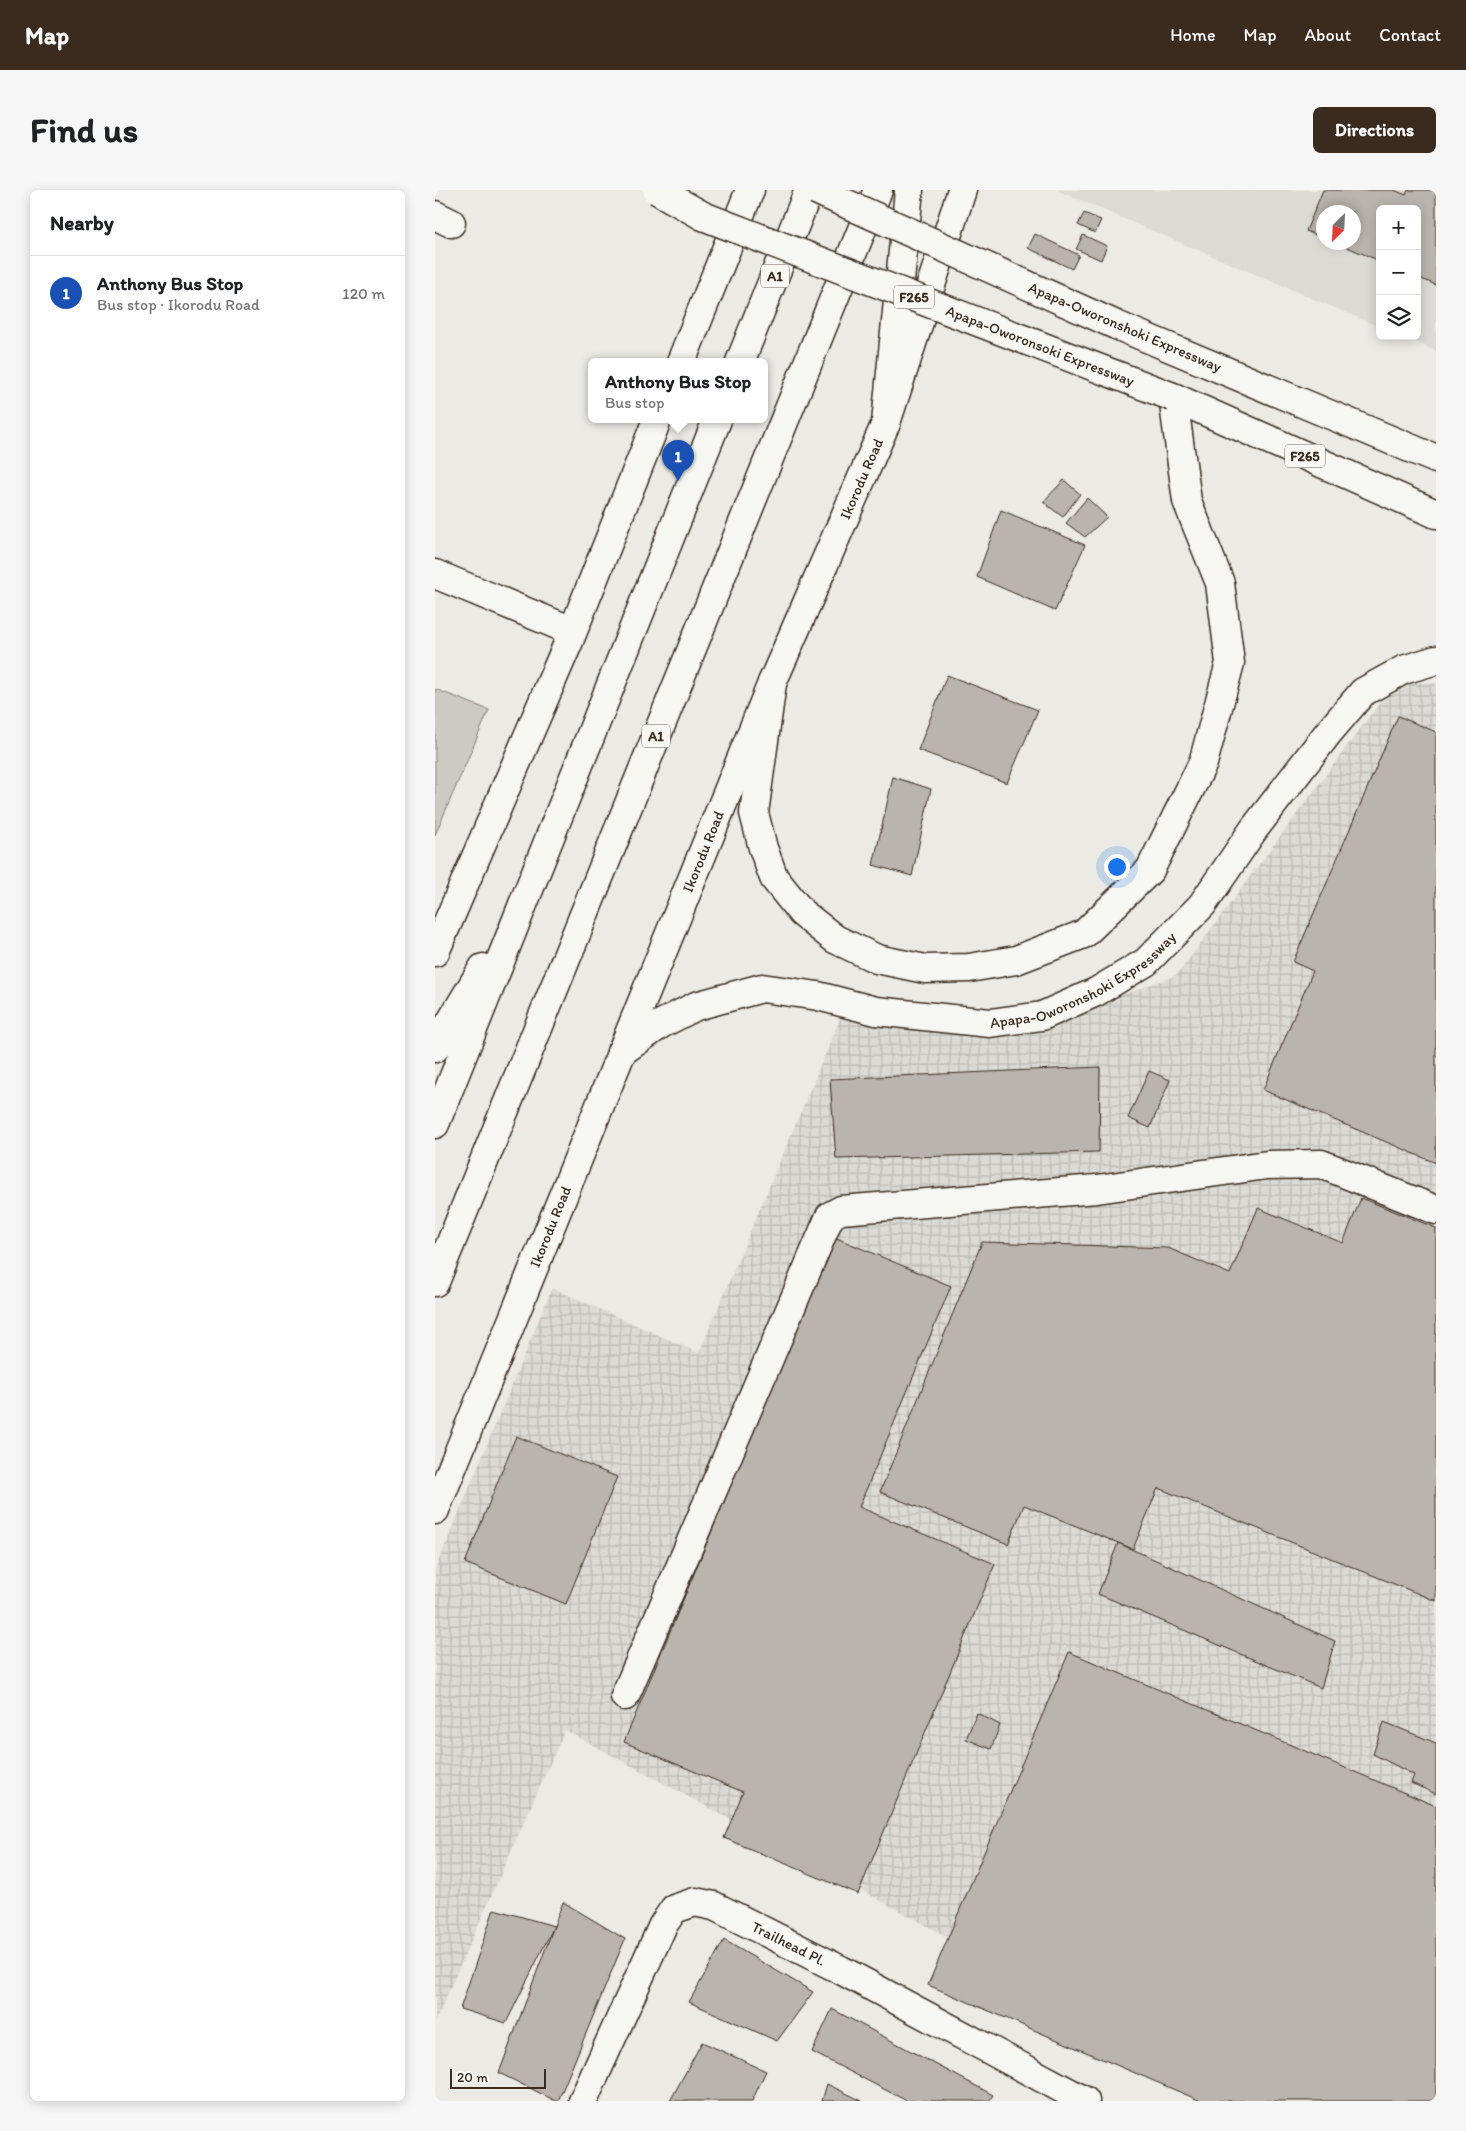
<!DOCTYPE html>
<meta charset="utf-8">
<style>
body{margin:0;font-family:Itim,sans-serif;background:#f6f6f6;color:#202124}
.controls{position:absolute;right:15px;top:15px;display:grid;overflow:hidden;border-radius:8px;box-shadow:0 2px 12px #0003}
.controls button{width:45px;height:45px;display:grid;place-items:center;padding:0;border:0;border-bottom:1px solid #e0e0e0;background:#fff;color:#202124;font:25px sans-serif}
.compass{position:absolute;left:881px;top:15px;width:45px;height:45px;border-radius:50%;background:#fff;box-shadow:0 2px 12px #0003;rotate:204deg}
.scale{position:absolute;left:15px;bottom:12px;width:96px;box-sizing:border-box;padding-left:5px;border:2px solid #3b2a1e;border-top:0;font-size:14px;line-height:18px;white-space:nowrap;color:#3b2a1e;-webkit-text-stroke:4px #f6f6f2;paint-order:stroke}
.you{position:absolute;left:681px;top:676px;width:18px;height:18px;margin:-12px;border:4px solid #fff;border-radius:50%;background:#1a73e8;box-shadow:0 0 0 8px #1a73e833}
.badge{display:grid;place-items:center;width:32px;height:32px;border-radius:50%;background:#3b2a1e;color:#fff;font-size:16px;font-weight:700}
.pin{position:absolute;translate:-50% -41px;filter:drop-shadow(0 1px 2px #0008)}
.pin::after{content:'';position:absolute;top:26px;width:18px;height:15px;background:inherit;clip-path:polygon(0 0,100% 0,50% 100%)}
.popup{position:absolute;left:153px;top:168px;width:180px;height:65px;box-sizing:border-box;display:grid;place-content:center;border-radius:8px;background:#fff;filter:drop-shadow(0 1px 4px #0005);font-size:16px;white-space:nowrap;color:#757577}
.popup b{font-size:19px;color:#202124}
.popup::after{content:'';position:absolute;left:50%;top:100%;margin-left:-10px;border:10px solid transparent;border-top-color:#fff}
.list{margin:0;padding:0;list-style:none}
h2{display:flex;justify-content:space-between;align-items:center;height:65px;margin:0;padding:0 20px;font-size:21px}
h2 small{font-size:16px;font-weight:400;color:#757577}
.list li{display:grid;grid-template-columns:32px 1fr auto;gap:15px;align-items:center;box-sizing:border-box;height:75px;padding:0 20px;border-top:1px solid #e0e0e0}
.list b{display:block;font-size:19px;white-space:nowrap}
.list p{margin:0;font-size:16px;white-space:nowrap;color:#757577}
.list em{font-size:16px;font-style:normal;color:#757577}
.icon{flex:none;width:28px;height:28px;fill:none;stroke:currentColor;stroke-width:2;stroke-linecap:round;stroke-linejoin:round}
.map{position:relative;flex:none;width:1001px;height:1911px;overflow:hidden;border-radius:8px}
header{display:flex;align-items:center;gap:30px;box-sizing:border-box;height:70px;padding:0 25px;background:#3b2a1e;color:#fff}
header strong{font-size:24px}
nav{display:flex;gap:28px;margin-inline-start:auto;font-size:18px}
.intro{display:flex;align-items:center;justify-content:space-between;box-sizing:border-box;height:120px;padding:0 30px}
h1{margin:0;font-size:35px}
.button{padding:12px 22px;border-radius:8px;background:#3b2a1e;color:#fff;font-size:18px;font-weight:700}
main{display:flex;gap:30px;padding:0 30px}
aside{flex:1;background:#fff;border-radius:8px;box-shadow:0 2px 12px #0003}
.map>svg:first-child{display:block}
.built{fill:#dcdad4;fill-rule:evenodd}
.industrial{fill:url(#industrial-grid)}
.green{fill:#cdcac4;stroke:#847a71}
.building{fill:#bab4ae;stroke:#3b2a1e}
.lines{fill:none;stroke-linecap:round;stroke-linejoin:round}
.minor-casing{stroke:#3b2a1e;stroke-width:31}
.major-casing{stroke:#3b2a1e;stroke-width:31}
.highway-casing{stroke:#3b2a1e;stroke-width:31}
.minor{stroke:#f6f6f2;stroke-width:28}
.major{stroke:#f6f6f2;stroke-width:28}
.highway{stroke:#f6f6f2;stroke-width:28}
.highway-bridge-casing{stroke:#3b2a1e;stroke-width:31;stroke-linecap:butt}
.highway-bridge{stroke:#f6f6f2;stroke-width:28}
.labels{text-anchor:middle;stroke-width:4.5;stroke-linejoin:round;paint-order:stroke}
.shield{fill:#f6f6f2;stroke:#73675e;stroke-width:1}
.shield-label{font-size:14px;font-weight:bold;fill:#3b2a1e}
.street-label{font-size:15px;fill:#3b2a1e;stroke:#f6f6f2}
</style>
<header>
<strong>Map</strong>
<nav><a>Home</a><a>Map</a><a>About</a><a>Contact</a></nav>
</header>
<div class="intro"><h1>Find us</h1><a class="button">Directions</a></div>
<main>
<aside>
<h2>Nearby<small></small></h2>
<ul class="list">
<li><span class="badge" style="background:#1a4fb4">1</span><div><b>Anthony Bus Stop</b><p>Bus stop · Ikorodu Road</p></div><em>120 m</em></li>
</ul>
</aside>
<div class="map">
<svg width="1001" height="1911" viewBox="0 0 1001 1911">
<defs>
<pattern id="industrial-grid" width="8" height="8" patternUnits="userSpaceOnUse" patternTransform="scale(1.25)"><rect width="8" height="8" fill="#dcdad4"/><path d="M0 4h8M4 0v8" fill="none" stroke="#bebbb6"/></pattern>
</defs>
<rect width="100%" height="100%" fill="#ebeae5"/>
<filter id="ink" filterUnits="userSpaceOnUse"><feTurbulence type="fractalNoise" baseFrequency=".02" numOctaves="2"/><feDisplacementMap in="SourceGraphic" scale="10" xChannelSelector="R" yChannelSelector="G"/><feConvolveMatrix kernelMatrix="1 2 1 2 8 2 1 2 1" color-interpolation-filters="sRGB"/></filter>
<g filter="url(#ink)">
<path class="built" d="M621,0H1001V161L967,146H982V19H945V137ZM888,22H918V52H888Z"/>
<path class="industrial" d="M960,492L1001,493V1911H816L130,1540L0,1832V1380L117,1098L264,1163L405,829L617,830L742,785Z"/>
<path class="green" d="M0,499L54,520L0,645Z"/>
<path class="building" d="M888,0H959L971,5L973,0H1001V95L982,87V19H945V71L900,52H918V22H888V48L871,41Z
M649,23L666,30L660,43L643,35Z
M600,44L644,65L637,79L593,58Z
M648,45L672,56L666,70L641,59Z
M629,290L645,304L628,327L608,312Z
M652,308L672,327L650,347L631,333Z
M566,320L650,355L620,421L542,387Z
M512,485L603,520L572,593L483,560Z
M963,526L1001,542V973L828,900L878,781L858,772Z
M458,587L496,599L477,686L438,675Z
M665,877L664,962L401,969L395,889Z
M714,881L735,890L715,938L693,928Z
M926,1008L1001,1038V1411L723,1298L698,1359L589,1315L573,1354L445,1302L547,1052L733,1058L795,1084L823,1018L908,1053Z
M399,1047L516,1096L424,1317L560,1374L423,1704L289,1648L308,1602L189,1552Z
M81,1246L182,1287L131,1414L30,1373Z
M683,1353L900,1451L886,1498L663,1404Z
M634,1462L1001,1616V1911H766L493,1795Z
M542,1523L565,1535L556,1559L531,1549Z
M949,1532L1001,1553V1604L976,1593L979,1585L938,1564Z
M128,1712L190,1749L123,1911H121L64,1883Z
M59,1719L119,1736L71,1833L25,1819Z
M289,1750L378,1802L342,1851L254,1812Z
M397,1819L558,1905L554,1911H472L377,1862Z
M267,1852L331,1881L317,1911H235Z
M392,1894L427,1911H387Z"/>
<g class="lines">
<defs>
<g id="minor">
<path d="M0,25L16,33"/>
<path d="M190,1506L395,1026L406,1020L662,999L832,975L886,974L1001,1020"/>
<path id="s1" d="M148,1911L228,1735L239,1719L260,1712L279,1716L406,1780L650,1911"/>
</g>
<g id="major">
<path d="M246,172L315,0"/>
<path d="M0,384L137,441"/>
<path d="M0,762L134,451L222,230"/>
<path id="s2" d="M186,862L226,834L261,816L327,798L383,806L441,821L555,833L607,826L661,802L711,772L767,715L819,639L893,543L928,502L968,480L1001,470"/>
<path id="s3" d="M0,1320L337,493L451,233L527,0"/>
</g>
<path id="highway" d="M681,135L1001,269
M305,172L374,0
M738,207L1001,324
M451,233L474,0
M337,493L319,623L328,658L339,688L367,723L400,749L442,769L490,779L534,778L581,770L649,744L715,680L768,573L795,473L785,393L752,311L738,207
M0,858L48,778
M0,934L282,230
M0,1092L443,0"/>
</defs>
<use href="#minor" class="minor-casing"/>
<use href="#major" class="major-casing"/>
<use href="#highway" class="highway-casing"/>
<use href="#minor" class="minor"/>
<use href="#major" class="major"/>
<use href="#highway" class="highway"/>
<defs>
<g id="highway-bridge">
<path id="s4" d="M222,0L268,26L738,207"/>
<path d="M381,0L681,135"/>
</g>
</defs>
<use href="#highway-bridge" class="highway-bridge-casing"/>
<use href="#highway-bridge" class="highway-bridge"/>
</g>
</g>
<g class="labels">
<g class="shield">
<rect x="326" y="74.5" width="28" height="23" rx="4"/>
<rect x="459" y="95.5" width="40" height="23" rx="4"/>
<rect x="850" y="254.5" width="40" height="23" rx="4"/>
<rect x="207" y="534.5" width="28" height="23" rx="4"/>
</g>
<g class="shield-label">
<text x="340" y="91">A1</text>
<text x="479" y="112">F265</text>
<text x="870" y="271">F265</text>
<text x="221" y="551">A1</text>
</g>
<g class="street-label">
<text transform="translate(690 137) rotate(23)" y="5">Apapa-Oworonshoki Expressway</text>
<text dy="5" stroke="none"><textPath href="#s4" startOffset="414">Apapa-Oworonsoki Expressway</textPath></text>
<text dy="5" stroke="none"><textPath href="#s3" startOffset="1116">Ikorodu Road</textPath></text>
<text dy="5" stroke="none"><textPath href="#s3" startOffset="711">Ikorodu Road</textPath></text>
<text dy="5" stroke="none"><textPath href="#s2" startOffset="492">Apapa-Oworonshoki Expressway</textPath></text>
<text dy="5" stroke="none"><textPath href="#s3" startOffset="306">Ikorodu Road</textPath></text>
<text dy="5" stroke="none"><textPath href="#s1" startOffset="338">Trailhead Pl.</textPath></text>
</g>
</g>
</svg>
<div class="controls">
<button>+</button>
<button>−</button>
<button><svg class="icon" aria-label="layers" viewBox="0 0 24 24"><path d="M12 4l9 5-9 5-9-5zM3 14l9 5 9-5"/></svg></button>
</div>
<svg class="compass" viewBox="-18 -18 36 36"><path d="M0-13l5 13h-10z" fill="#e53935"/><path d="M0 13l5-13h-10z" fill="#757577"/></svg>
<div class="scale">20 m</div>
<div class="you"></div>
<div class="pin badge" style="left:243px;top:291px;background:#1a4fb4">1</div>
<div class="popup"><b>Anthony Bus Stop</b>Bus stop</div>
</div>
</main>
